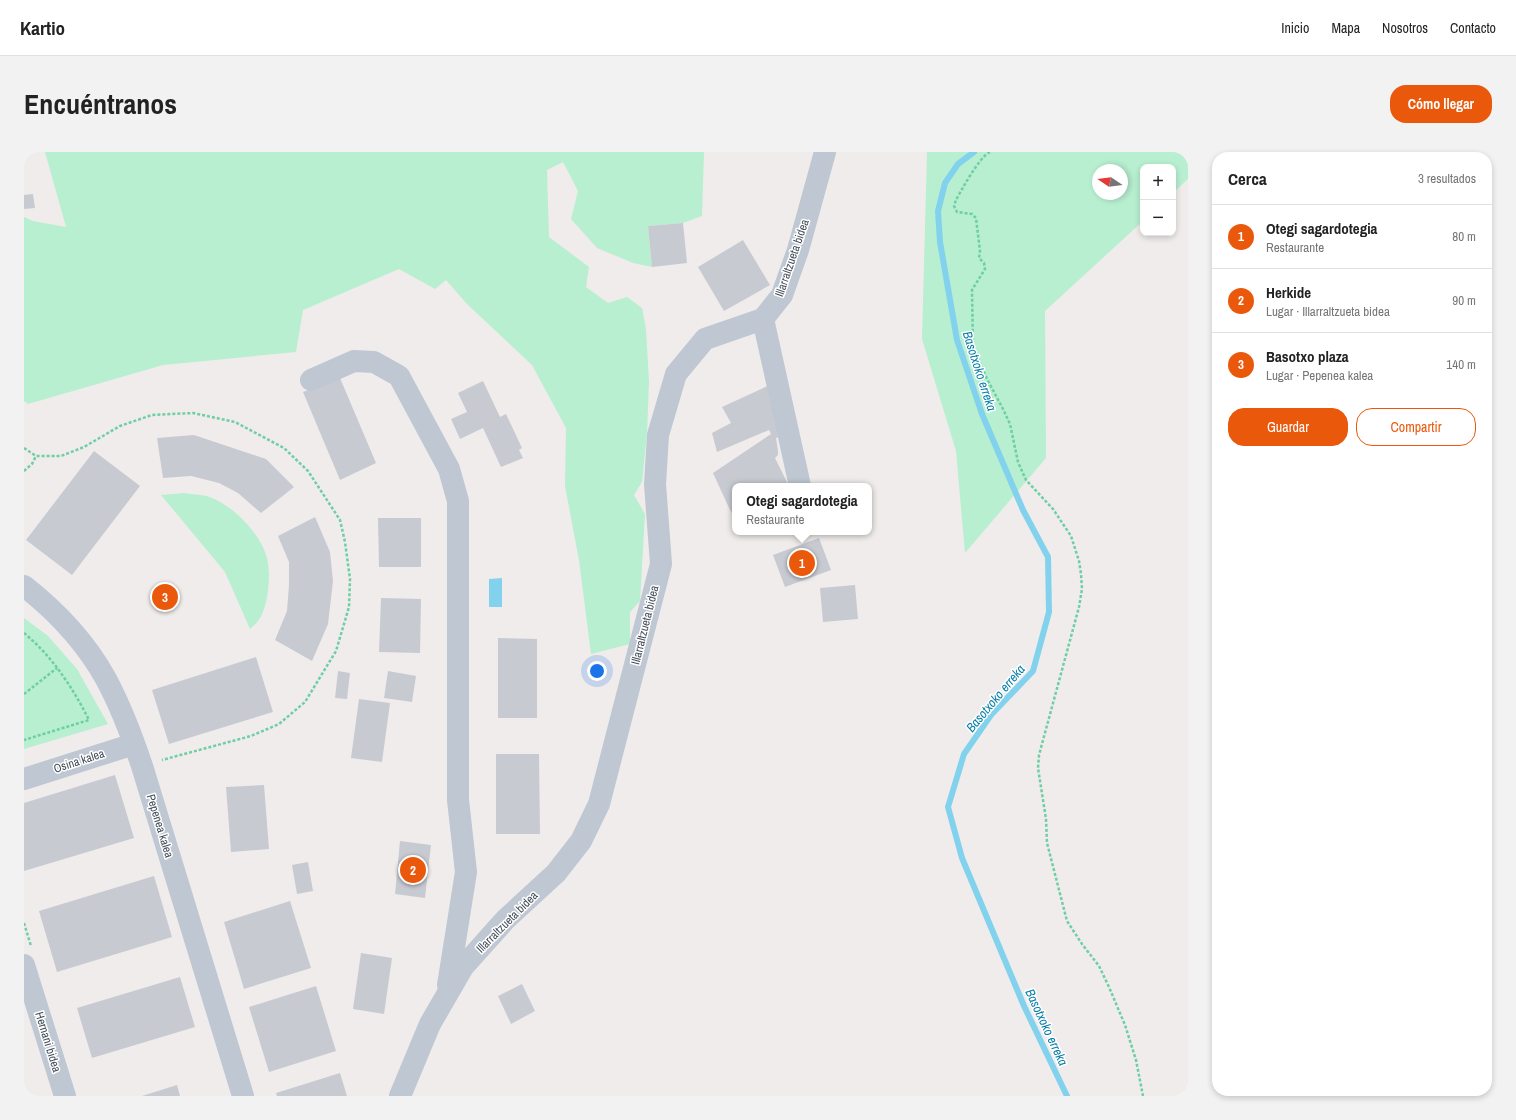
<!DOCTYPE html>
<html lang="es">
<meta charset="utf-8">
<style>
body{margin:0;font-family:"Archivo Narrow",sans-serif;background:#f2f2f2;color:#222}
.controls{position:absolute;right:12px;top:12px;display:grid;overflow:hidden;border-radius:8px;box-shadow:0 2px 6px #0003}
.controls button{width:36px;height:36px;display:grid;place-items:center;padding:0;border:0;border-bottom:1px solid #e0e0e0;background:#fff;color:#222;font:20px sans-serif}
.compass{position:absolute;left:1068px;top:12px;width:36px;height:36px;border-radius:50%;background:#fff;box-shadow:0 2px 6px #0003;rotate:283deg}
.you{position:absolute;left:573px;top:519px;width:14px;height:14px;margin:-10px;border:3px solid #fff;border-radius:50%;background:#1a73e8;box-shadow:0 0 0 6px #1a73e833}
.badge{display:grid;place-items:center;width:26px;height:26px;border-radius:50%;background:#ea580c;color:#fff;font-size:13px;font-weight:700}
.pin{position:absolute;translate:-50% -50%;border:2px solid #fff;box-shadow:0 1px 4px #0006}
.popup{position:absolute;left:708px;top:331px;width:140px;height:52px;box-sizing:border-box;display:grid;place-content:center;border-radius:8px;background:#fff;filter:drop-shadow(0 1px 3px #0005);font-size:13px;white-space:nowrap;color:#767676}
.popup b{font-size:15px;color:#222}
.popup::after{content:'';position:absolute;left:50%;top:100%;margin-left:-8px;border:8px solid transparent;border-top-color:#fff}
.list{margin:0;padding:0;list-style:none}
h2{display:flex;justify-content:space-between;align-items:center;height:52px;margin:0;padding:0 16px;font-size:17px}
h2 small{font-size:13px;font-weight:400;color:#767676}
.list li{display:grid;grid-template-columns:26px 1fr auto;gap:12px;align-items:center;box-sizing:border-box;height:64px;padding:0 16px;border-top:1px solid #e0e0e0}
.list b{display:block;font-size:15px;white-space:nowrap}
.list p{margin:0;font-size:13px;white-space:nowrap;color:#767676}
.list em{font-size:13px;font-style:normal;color:#767676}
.actions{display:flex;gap:8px;padding:12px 16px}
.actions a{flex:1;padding:9px 0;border:1px solid #ea580c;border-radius:16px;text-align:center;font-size:14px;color:#ea580c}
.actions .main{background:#ea580c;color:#fff}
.map{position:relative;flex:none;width:1164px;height:944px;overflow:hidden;border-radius:16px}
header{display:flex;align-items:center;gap:24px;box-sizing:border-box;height:56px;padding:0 20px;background:#fff;border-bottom:1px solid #e0e0e0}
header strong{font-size:19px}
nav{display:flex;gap:22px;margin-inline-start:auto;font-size:14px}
.intro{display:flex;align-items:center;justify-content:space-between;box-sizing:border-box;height:96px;padding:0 24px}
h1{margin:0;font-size:28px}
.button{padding:10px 18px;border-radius:16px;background:#ea580c;color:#fff;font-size:14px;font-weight:700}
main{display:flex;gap:24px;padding:0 24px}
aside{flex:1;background:#fff;border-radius:16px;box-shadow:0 2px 6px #0003}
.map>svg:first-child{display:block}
.green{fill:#b7efd0;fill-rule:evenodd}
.water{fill:#82d2ee}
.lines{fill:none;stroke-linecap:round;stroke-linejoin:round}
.stream{stroke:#82d2ee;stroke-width:6}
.building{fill:#c8cad2}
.path{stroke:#6ecea4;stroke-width:2.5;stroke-dasharray:3 2;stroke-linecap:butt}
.minor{stroke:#bec7d2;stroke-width:22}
.labels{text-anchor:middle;stroke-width:3;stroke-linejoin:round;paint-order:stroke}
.street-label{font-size:12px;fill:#444e5a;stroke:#fff}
.water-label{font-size:13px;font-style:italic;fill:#077ea9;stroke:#fff}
</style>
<header>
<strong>Kartio</strong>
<nav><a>Inicio</a><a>Mapa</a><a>Nosotros</a><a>Contacto</a></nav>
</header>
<div class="intro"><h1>Encuéntranos</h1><a class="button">Cómo llegar</a></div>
<main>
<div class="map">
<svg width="1164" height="944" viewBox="0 0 1164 944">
<rect width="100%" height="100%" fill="#efeceb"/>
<path class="green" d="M21,0H680L678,64L659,71L624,74L628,115L609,111L573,96L547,67L554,39L539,10L523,18L525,85L565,115L562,135L584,151L603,145L618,156L622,177L625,230L623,281L618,330L610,343L621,362L616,449L606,460V492L567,502L555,408L541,334L542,276L508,213L443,152L422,128L411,137L375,117L279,158L272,200L139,213L4,252L0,249V65L9,69L42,75Z
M903,0H1164V27L1149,41V15H1119V69L1021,159L1022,306L941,401L932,299L898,187ZM1074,18H1098V42H1074Z
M161,341C169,343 180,342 188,346C210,355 237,382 243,406C246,419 245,433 243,446C239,461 238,467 226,477L201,420L137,343Z
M0,466L24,484L53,517L84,572L0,597Z"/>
<path class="water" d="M478,426V455H465V427Z"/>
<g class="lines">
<path class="stream" d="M950,0L934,12L921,31L914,59L916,90L933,188L958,262L999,358L1024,405L1025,460L1009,519L967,563L940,602L924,655L938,706L1000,854L1043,944"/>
</g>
<path class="building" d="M9,42L11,56L0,57V43Z
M659,71L663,111L628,115L624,74Z
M719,88L746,133L700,159L674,115Z
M316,226L352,311L316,328L279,240Z
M459,229L476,265L482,262L498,296L495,298L499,306L477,315L459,276L436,287L427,267L443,260L434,241Z
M748,232L758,284L752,286L754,299V303L751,306L765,334H711V366L706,358L689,321L747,282L745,278L693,300L688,281L707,271L698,255Z
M170,283L242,307L270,335L237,361L214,341L195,331L167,324L139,326L133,286Z
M70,299L116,334L48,423L2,388Z
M291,365L306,400L309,429L304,472L288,509L251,488L263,459L265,433V410L254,384Z
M354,366H397V415H355Z
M795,386L807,418L761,435L749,403Z
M831,433L834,467L799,470L796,436Z
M357,446L397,447L396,501L355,500Z
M474,486L513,487V566H474Z
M232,505L249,560L145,592L128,538Z
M314,519L326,521L323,547L311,546Z
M364,519L392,524L388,550L360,546Z
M335,547L366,551L358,610L327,606Z
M472,602H515L516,682H472Z
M91,623L110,686L0,719V651Z
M240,633L245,697L207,700L202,635Z
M376,689L407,693L401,746L371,742Z
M284,710L289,739L273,742L268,713Z
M130,724L148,785L33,820L15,759Z
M266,749L287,816L220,837L200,770Z
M337,801L368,806L360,862L329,857Z
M156,825L171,875L68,906L53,856Z
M498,832L511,859L487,872L474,844Z
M292,834L312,899L245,920L225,855Z
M316,921L323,944H253L252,941Z
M153,933L156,944H118Z"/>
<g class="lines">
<path class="path" d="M966,0C956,4 938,37 932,48L930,54L933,60L948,62L952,66L956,99L955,106L960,111L961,117L948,138L949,195L963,227L979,257L986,272L994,310L1002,328L1029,357L1047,384L1055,409L1057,422L1058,437L1055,455L1015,603L1014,616L1022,667L1023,691L1043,769L1058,792L1075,814L1085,835L1101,873L1112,908L1119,944
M0,296L12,304H37L60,295L96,274L128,263L169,261L211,270L260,296L284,319L316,368L321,390L326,427L325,455L312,499L281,550L255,572L227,584L138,608
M0,319L8,312L12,304
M0,481C28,504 49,536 65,568L0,588
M0,542L33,516
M0,771L7,794"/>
<path class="minor" d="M739,167L776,334
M287,228L330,209L350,210L375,224L425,317L434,349V648L442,720L424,833
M0,434C32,459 62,491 82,527C97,555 108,584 118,614L219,944
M0,627L110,592
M0,813L41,944
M376,944L406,872L439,815L481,768L532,721L557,689L575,652L637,412L631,332L634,283L652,222L681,187L739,167L758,143L774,98L801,0"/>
</g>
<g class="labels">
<g class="street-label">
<text transform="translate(768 106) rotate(-71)" y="4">Illarraltzueta bidea</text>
<text transform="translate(621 473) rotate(-76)" y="4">Illarraltzueta bidea</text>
<text transform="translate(55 609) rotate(-18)" y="4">Osina kalea</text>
<text transform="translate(136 674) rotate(73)" y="4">Pepenea kalea</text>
<text transform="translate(483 770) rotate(-45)" y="4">Illarraltzueta bidea</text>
<text transform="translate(24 890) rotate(73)" y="4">Hernani bidea</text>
</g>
<g class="water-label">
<text transform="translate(956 219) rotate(72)" y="5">Basotxoko erreka</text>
<text transform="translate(971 546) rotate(-50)" y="5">Basotxoko erreka</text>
<text transform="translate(1023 875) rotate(65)" y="5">Basotxoko erreka</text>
</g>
</g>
</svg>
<div class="controls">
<button>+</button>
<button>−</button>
</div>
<svg class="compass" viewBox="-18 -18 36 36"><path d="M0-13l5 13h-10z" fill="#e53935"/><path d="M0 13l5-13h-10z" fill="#767676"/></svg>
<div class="you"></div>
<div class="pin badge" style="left:778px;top:411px">1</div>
<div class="popup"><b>Otegi sagardotegia</b>Restaurante</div>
<div class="pin badge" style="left:389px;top:718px">2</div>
<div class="pin badge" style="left:141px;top:445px">3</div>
</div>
<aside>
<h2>Cerca<small>3 resultados</small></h2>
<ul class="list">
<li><span class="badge">1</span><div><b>Otegi sagardotegia</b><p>Restaurante</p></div><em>80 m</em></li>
<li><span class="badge">2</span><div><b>Herkide</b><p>Lugar · Illarraltzueta bidea</p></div><em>90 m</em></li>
<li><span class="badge">3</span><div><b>Basotxo plaza</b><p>Lugar · Pepenea kalea</p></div><em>140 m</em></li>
</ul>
<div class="actions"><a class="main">Guardar</a><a>Compartir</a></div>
</aside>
</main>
